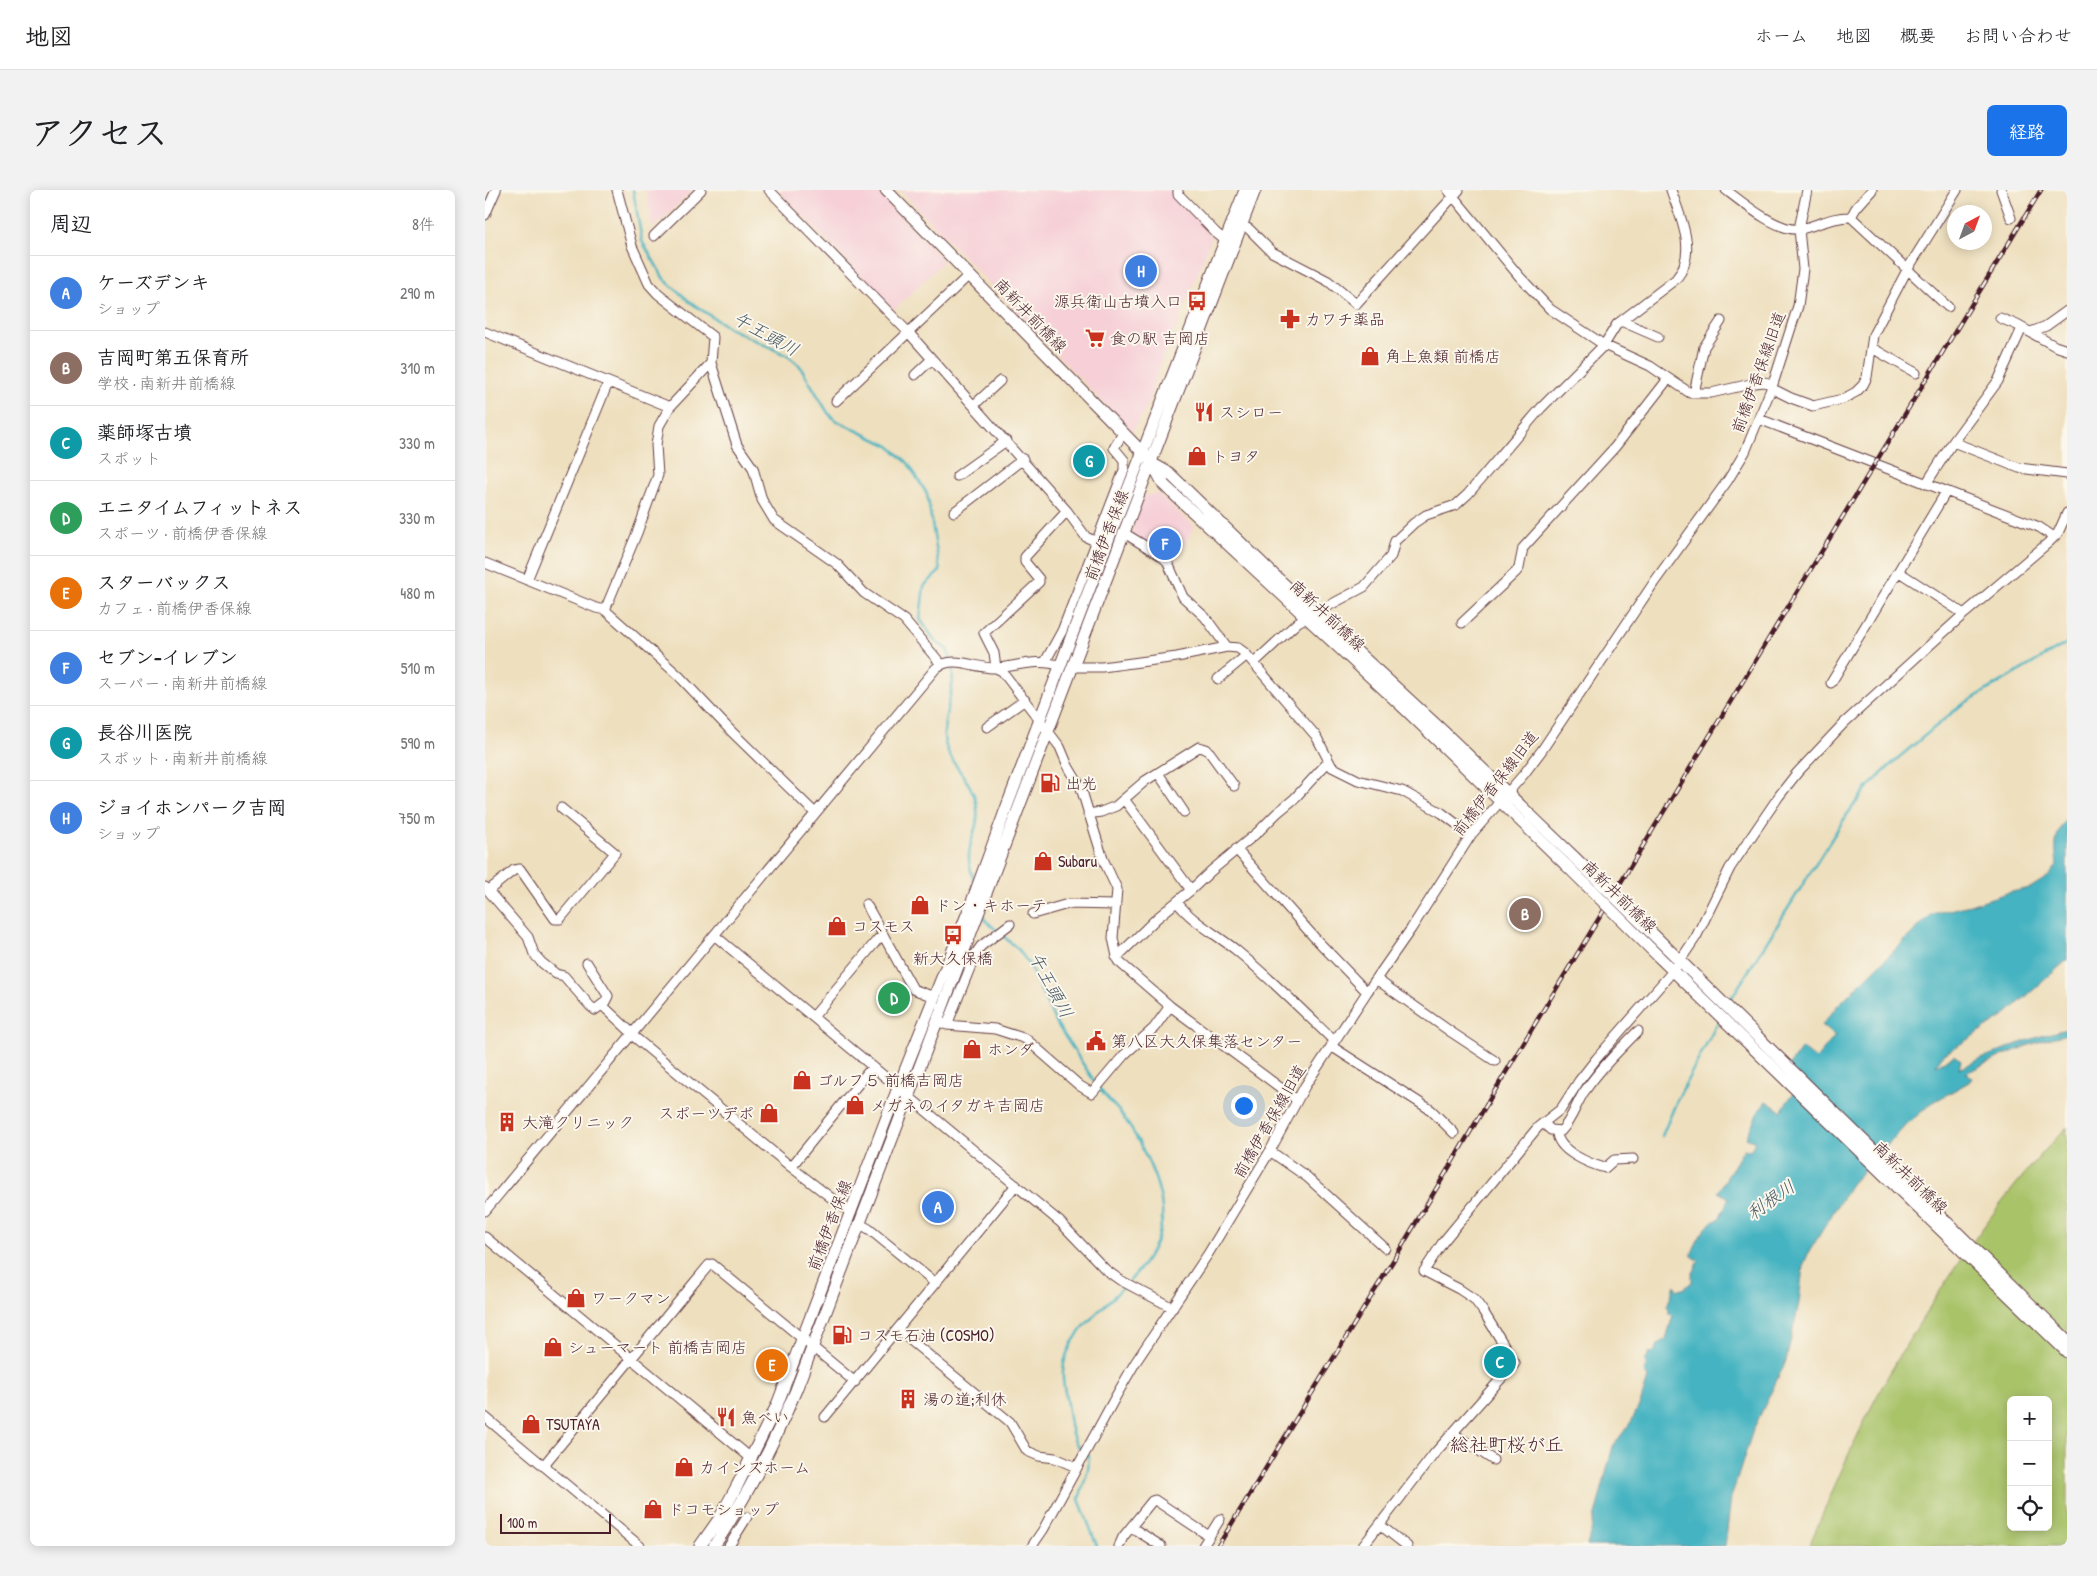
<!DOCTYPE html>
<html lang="ja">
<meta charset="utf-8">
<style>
body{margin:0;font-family:"Patrick Hand","Klee One",sans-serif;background:#f2f2f2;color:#202124}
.controls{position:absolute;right:15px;bottom:15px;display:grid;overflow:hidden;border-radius:8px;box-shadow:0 2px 12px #0003}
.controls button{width:45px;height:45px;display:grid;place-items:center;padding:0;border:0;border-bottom:1px solid #e0e0e0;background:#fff;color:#202124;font:25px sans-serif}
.compass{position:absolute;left:1462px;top:15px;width:45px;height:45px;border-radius:50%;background:#fff;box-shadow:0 2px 12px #0003;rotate:41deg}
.scale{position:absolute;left:15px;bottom:12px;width:111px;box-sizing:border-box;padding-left:5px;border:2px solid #4a1f2b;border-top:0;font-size:14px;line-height:18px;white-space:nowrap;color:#4a1f2b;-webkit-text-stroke:4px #fbf7ec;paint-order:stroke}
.you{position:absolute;left:758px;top:915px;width:18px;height:18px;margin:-12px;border:4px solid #fff;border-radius:50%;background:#1a73e8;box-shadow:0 0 0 8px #1a73e833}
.badge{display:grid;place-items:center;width:32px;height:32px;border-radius:50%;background:#1a73e8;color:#fff;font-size:16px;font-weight:700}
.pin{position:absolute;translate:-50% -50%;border:2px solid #fff;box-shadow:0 1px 5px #0006}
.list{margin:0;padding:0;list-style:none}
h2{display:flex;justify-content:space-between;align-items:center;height:65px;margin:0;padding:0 20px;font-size:21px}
h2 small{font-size:16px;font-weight:400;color:#757577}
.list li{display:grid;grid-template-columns:32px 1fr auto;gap:15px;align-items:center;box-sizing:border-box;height:75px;padding:0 20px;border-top:1px solid #e0e0e0}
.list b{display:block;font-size:19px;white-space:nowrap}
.list p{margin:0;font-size:16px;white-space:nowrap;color:#757577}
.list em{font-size:16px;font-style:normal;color:#757577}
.icon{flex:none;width:28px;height:28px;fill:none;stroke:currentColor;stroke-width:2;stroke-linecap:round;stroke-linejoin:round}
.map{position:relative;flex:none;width:1582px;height:1356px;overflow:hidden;border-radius:8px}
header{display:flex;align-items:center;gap:30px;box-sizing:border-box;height:70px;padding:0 25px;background:#fff;border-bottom:1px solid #e0e0e0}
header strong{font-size:24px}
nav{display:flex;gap:28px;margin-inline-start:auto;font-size:18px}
.intro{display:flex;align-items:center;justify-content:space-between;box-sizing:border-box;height:120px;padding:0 30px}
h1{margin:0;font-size:35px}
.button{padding:12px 22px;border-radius:8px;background:#1a73e8;color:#fff;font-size:18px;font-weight:700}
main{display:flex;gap:30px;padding:0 30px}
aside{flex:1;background:#fff;border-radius:8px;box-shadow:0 2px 12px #0003}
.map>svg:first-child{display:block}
.built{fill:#f6cfd7}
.green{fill:#a9c369;stroke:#7a714a;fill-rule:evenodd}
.water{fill:#45b3c1;stroke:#486976}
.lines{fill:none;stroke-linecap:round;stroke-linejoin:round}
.stream{stroke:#45b3c1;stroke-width:2.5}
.minor-casing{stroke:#633c41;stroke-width:11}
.major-casing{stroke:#633c41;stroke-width:13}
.minor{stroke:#fff;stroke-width:9}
.major{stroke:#fff;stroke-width:11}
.rail-casing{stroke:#4a1f2b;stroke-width:4.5}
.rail{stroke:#fbf7ec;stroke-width:2.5;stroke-dasharray:8;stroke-linecap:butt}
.major-bridge-casing{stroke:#633c41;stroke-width:13;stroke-linecap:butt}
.major-bridge{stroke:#fff;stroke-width:11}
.labels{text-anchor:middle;stroke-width:4;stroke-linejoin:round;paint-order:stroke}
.poi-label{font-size:16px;fill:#4a1f2b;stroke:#fbf7ec;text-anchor:start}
.street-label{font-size:16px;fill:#4a1f2b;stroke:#fbf7ec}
.water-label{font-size:18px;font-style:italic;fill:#485a67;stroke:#fbf7ec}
.quarter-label{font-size:19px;fill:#4a1f2b;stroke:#fbf7ec}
</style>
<header>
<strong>地図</strong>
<nav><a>ホーム</a><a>地図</a><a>概要</a><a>お問い合わせ</a></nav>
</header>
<div class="intro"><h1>アクセス</h1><a class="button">経路</a></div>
<main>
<aside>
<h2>周辺<small>8件</small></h2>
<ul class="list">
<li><span class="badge" style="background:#3f7fe0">A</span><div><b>ケーズデンキ</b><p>ショップ</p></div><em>290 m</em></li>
<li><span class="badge" style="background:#8d6e63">B</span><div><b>吉岡町第五保育所</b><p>学校 · 南新井前橋線</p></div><em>310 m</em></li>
<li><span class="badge" style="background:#0f9aa8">C</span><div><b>薬師塚古墳</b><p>スポット</p></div><em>330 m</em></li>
<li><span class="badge" style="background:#2e9e5b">D</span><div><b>エニタイムフィットネス</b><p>スポーツ · 前橋伊香保線</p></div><em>330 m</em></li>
<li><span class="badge" style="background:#e8710a">E</span><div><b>スターバックス</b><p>カフェ · 前橋伊香保線</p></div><em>480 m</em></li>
<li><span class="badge" style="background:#3f7fe0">F</span><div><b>セブン-イレブン</b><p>スーパー · 南新井前橋線</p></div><em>510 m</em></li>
<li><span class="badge" style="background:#0f9aa8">G</span><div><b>長谷川医院</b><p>スポット · 南新井前橋線</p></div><em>590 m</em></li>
<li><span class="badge" style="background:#3f7fe0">H</span><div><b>ジョイホンパーク吉岡</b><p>ショップ</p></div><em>750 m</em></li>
</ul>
</aside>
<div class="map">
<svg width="1582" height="1356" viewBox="0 0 1582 1356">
<rect width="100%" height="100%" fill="#fbf7ec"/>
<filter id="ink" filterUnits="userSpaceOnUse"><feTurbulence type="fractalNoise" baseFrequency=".02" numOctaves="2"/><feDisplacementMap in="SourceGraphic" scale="10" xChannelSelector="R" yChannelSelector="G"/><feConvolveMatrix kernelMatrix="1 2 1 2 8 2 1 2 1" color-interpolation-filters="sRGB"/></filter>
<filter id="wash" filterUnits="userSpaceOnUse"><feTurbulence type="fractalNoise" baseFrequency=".0096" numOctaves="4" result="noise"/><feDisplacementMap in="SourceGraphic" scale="20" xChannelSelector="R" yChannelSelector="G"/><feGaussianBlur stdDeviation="1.12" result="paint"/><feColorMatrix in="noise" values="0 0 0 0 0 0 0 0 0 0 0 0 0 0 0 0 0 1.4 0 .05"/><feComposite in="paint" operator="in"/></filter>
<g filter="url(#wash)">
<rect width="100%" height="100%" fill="#eedfbe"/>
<path class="built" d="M161,0H208L170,37L167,36Z
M293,0H390L459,71L409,120Z
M415,0H686L727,46L681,164L679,163L659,223L646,242Z
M672,303L709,336L688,377L646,345L659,306Z"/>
<path class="green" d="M1582,937V1356H1324C1342,1314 1359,1272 1379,1232C1400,1188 1425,1148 1451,1107C1490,1046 1531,989 1582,937ZM1526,1210H1563V1337H1526Z"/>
<path class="water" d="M1582,629V770L1518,827L1458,865L1450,876L1470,865L1476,871L1474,878L1478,877C1512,861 1545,848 1582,839V844C1546,852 1514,867 1481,883L1487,888L1484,892L1447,913L1422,934L1366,994L1324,1062L1318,1076L1314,1113L1301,1171L1268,1240L1246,1308L1240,1356H1102L1128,1256L1146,1232L1155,1214L1163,1188L1159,1182L1162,1175L1160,1172L1164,1163L1169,1162L1173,1155L1181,1149L1188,1125L1184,1124V1119L1182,1116L1190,1095L1192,1100L1198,1099L1207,1092V1085L1214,1071L1206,1065C1213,1050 1218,1035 1234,1029L1244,1008L1233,1002L1259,959L1265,961L1270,952L1261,948L1273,922L1281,911L1296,921L1312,898L1296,886L1317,858L1331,869L1350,846L1337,835L1353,815L1447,724L1485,715L1522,703L1545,698L1564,686L1572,675C1570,657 1569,643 1582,629Z"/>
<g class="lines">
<path class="stream" d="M148,0L157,51L179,89L205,112L244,138L303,166L315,176L343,223L350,230L404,256L423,273L442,304L455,381L439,396L435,429L451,452L462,459L466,470
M467,475C471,497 459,521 459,544C459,571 486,587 491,612C496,636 485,645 484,665C483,674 487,683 489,691
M498,723L500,730L534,760L545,776L570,831L611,894
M1244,812L1361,626L1381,599L1412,569L1475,516L1582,453
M1177,946L1193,908L1234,830
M612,1356L594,1309L603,1280L604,1266C601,1262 596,1260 593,1256C584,1245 584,1222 581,1208C580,1200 577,1191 578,1182C580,1125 670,1097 677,1029C680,997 653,946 634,921C627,913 620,907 614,898"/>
</g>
</g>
<g filter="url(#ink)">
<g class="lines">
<defs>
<path id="minor" d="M132,0L147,56L164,94L173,104L228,147L226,173
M284,0L423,142L582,321
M693,0V4L731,43L741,51
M963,0L1034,86L1065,119L1119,155L1165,176L1205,203H1226L1270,193L1279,192L1288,194
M1241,0C1258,13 1294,43 1316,39C1333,35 1349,26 1366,27L1463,117
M1516,0L1526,28
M0,25L11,0
M1366,27L1371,18L1387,0
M756,35L764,39L787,62L843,91L871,114L974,0
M169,46L216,0
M1515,128L1532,135L1570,156L1582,160
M1136,131L1173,147
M0,142L185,217L226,173L252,255L268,278L277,310L289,330L352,374L379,403L419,430L456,474
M1546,142L1561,136L1582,121
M1387,158L1431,183
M430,185L447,169
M1286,198L1306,208L1328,216L1358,209L1371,202L1378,195L1382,187L1388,145L1422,80L1472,0
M1209,203L1219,157L1236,131
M351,211L484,85
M489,215L515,191
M1274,229L1554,337L1569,347
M1468,252L1534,278L1582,284
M472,286L521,251
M1441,294L1468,252L1513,191L1537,138
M469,322L538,269
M639,343L675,365L682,371L698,407L720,427L742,457
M612,352L601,347L582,321L540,367V372L554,389V392L499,443L509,463L511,478L517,481L575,557L583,576L596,598L618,669L632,699L628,748L633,771L685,816L812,910
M0,373L111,418L120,420L194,486L246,541L330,623
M1414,382L1479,424
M42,390L123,193
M120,420L152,343L173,285L171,255L174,236L185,217
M977,433L1031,382L1034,378L1038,358L1130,257L1183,189
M560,472L577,441L639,280V270L629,258L638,243
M769,473L813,432L879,397L906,366L910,351L929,333L941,325L971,315L983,304L1056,218L1119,155L1132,134L1191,89C1213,63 1196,29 1186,0
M588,477H617L692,467L742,457L753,458L760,463L831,546L847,577L873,590L917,601L957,623L986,645
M733,489L762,465
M1346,493L1461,302
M502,537L540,510
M673,583L699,622
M639,609L706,700
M603,624L616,622L631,616L660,591L714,557L721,559L725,563L749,596
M751,659L829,747L882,802
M0,697L43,747L49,764L56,772L71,784L79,786L105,816L110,820L120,812L123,806L102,773
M4,700L29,680L35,679L70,729H75L130,663L76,618
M692,712C707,732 731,744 751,760C786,789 817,820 849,851
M381,714L428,799L449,807
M548,724L583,714L631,715
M229,745L575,1032L621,1080L635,1090L688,1118
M631,768L672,728L706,700L726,681L773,642L792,623L809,609L843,572
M891,789L966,842L1010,871
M117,815L148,844
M328,827L393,749L399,746
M452,831L462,835L510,839L541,849L595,896L607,903L639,865L669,838L685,816
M462,835L491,763L496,756L525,734
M147,845L306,977L366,1023
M846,856L946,920L969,943
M1058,933L1066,940L1076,941C1087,930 1091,914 1099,902C1115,879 1134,860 1153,841
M1072,942C1072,961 1105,974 1120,978L1129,970L1148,969
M785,961L822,987L900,1058
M306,977L387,877
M0,1021L451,478C469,464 491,479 511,478C534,476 553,468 576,476
M375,1034L384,1039L450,1093
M0,1047L267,1269
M413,1140L525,1232L542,1261L554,1266L570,1268L591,1277
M0,1227L155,1356
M340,1227L531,995
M968,1243L1008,1270
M58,1276L208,1094L224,1075L227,1074L370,1192
M895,1335L922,1356
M646,1337L676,1356
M244,1356L262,1327
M547,1356L558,1340L631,1206L650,1173L723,1064L785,961L820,896L882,802L926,739L986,645L1039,584L1057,560L1170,391L1243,290L1260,262L1288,194L1313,116L1318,79L1314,39L1322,0
M634,1356L638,1347L667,1311L670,1310L724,1346
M718,1356L735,1329
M878,1356L949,1264L1030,1173L998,1121L989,1109L974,1099L939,1081L958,1052L1053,937L1076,919L1094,891L1112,868L1188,781L1211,747L1245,678L1294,606L1312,583L1359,533L1479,424L1563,353L1573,343L1582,323"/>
<path id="major" d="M401,0L658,263L667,273L679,295L920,519L1081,675
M668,274L684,283L788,384L959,542L1089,667
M1181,757L1582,1150
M1173,766L1582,1162
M215,1356L234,1329L252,1296L292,1215L413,898L485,717L522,616L622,353L760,0
M229,1356C262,1307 288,1255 311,1200L770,0"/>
</defs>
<use href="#minor" class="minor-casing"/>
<use href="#major" class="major-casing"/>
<use href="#minor" class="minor"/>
<use href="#major" class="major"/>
<defs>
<path id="rail" d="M733,1356L911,1066L1048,837L1556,0"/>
</defs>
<use href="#rail" class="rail-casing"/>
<use href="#rail" class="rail"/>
<defs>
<path id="major-bridge" d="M1089,667L1181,757
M1081,675L1173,766"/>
</defs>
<use href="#major-bridge" class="major-bridge-casing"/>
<use href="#major-bridge" class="major-bridge"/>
</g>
</g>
<defs>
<symbol id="bus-bare" viewBox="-9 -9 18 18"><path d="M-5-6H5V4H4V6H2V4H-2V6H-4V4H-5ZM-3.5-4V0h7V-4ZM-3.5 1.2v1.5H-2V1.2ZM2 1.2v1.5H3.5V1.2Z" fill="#c8321e" stroke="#fbf7ec" stroke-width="2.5" paint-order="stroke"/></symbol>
<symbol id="pharmacy-bare" viewBox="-9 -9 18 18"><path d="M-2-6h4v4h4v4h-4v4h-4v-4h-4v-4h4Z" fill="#c8321e" stroke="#fbf7ec" stroke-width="2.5" paint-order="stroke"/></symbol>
<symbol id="supermarket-bare" viewBox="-9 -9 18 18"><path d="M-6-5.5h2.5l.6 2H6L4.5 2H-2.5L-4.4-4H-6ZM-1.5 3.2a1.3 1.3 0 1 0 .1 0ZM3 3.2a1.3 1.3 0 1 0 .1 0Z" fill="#c8321e" stroke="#fbf7ec" stroke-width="2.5" paint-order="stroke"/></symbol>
<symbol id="shop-bare" viewBox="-9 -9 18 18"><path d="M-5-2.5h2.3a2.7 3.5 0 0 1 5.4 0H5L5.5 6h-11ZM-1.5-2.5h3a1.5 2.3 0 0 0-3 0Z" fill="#c8321e" stroke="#fbf7ec" stroke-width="2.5" paint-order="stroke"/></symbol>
<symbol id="restaurant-bare" viewBox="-9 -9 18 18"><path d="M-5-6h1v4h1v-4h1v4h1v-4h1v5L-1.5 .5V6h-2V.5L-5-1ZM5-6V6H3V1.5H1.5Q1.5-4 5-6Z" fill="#c8321e" stroke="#fbf7ec" stroke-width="2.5" paint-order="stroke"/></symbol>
<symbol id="fuel-bare" viewBox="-9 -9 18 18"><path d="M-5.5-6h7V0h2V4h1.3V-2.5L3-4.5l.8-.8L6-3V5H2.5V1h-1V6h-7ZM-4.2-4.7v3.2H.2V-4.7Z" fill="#c8321e" stroke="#fbf7ec" stroke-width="2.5" paint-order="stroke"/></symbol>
<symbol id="civic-bare" viewBox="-9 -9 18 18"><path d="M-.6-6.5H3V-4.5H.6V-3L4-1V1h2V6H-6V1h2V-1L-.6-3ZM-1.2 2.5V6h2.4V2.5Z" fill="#c8321e" stroke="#fbf7ec" stroke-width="2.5" paint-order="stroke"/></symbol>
<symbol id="building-bare" viewBox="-9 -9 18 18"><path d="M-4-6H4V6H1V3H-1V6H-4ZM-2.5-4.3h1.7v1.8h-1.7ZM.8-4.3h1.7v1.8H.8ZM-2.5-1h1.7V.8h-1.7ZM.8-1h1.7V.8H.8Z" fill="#c8321e" stroke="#fbf7ec" stroke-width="2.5" paint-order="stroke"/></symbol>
</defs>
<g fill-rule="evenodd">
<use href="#bus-bare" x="698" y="97" width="28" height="28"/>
<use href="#pharmacy-bare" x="791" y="115" width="28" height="28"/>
<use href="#supermarket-bare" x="596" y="134" width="28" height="28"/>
<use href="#shop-bare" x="871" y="152" width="28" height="28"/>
<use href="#restaurant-bare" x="705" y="208" width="28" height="28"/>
<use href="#shop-bare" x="698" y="252" width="28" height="28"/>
<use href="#fuel-bare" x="551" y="579" width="28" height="28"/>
<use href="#shop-bare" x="544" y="657" width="28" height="28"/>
<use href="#shop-bare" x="421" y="701" width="28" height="28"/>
<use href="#shop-bare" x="338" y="722" width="28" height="28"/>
<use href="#bus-bare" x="454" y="731" width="28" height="28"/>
<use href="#civic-bare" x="597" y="837" width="28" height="28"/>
<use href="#shop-bare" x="473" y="845" width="28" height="28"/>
<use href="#shop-bare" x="303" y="876" width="28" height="28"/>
<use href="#shop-bare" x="356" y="901" width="28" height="28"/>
<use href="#shop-bare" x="270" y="909" width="28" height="28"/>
<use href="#building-bare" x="8" y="918" width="28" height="28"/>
<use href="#shop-bare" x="77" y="1094" width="28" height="28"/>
<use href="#fuel-bare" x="343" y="1131" width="28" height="28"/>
<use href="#shop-bare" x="54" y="1143" width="28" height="28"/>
<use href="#building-bare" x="409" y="1195" width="28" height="28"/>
<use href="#restaurant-bare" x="227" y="1213" width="28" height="28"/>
<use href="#shop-bare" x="32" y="1220" width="28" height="28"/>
<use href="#shop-bare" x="185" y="1263" width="28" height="28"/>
<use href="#shop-bare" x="154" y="1305" width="28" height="28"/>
</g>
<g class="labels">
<g class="poi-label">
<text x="697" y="117" text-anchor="end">源兵衛山古墳入口</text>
<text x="820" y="135">カワチ薬品</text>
<text x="625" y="154">食の駅 吉岡店</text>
<text x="900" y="172">角上魚類 前橋店</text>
<text x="734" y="228">スシロー</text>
<text x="727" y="272">トヨタ</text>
<text x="580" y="599">出光</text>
<text x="573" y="677">Subaru</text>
<text x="450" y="721">ドン・キホーテ</text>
<text x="367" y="742">コスモス</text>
<text x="468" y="774" text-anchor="middle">新大久保橋</text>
<text x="626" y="857">第八区大久保集落センター</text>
<text x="502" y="865">ホンダ</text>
<text x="332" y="896">ゴルフ５ 前橋吉岡店</text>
<text x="385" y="921">メガネのイタガキ吉岡店</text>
<text x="269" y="929" text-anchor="end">スポーツデポ</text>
<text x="37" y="938">大滝クリニック</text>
<text x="106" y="1114">ワークマン</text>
<text x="372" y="1151">コスモ石油 (COSMO)</text>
<text x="83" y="1163">シューマート 前橋吉岡店</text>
<text x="438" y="1215">湯の道;利休</text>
<text x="256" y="1233">魚べい</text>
<text x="61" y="1240">TSUTAYA</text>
<text x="214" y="1283">カインズホーム</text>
<text x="183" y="1325">ドコモショップ</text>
</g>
<g class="street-label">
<text transform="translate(546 125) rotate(46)" y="6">南新井前橋線</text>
<text transform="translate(1273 182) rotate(-70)" y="6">前橋伊香保線旧道</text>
<text transform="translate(621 345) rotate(-69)" y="6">前橋伊香保線</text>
<text transform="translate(843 425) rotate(43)" y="6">南新井前橋線</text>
<text transform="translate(1010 593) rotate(-52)" y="6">前橋伊香保線旧道</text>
<text transform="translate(1135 706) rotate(44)" y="6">南新井前橋線</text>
<text transform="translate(784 931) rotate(-60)" y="6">前橋伊香保線旧道</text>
<text transform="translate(1426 987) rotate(44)" y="6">南新井前橋線</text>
<text transform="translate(344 1035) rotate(-69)" y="6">前橋伊香保線</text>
</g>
<g class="water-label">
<text transform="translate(281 144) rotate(29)" y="6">午王頭川</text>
<text transform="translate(566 795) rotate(62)" y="6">午王頭川</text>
<text transform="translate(1286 1010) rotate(-35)" y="6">利根川</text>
</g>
<g class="quarter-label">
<text x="1022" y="1261">総社町桜が丘</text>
</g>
</g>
</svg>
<div class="controls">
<button>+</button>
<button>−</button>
<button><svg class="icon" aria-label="locate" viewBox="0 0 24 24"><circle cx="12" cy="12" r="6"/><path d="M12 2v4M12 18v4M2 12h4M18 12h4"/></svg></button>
</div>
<svg class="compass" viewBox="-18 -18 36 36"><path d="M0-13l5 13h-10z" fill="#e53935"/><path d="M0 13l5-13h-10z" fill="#757577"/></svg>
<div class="scale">100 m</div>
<div class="you"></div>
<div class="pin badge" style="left:453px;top:1017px;background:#3f7fe0">A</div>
<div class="pin badge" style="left:1040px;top:724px;background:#8d6e63">B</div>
<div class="pin badge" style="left:1015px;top:1172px;background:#0f9aa8">C</div>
<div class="pin badge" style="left:409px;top:808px;background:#2e9e5b">D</div>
<div class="pin badge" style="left:287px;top:1175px;background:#e8710a">E</div>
<div class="pin badge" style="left:680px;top:354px;background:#3f7fe0">F</div>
<div class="pin badge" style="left:604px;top:271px;background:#0f9aa8">G</div>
<div class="pin badge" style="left:656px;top:81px;background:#3f7fe0">H</div>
</div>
</main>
